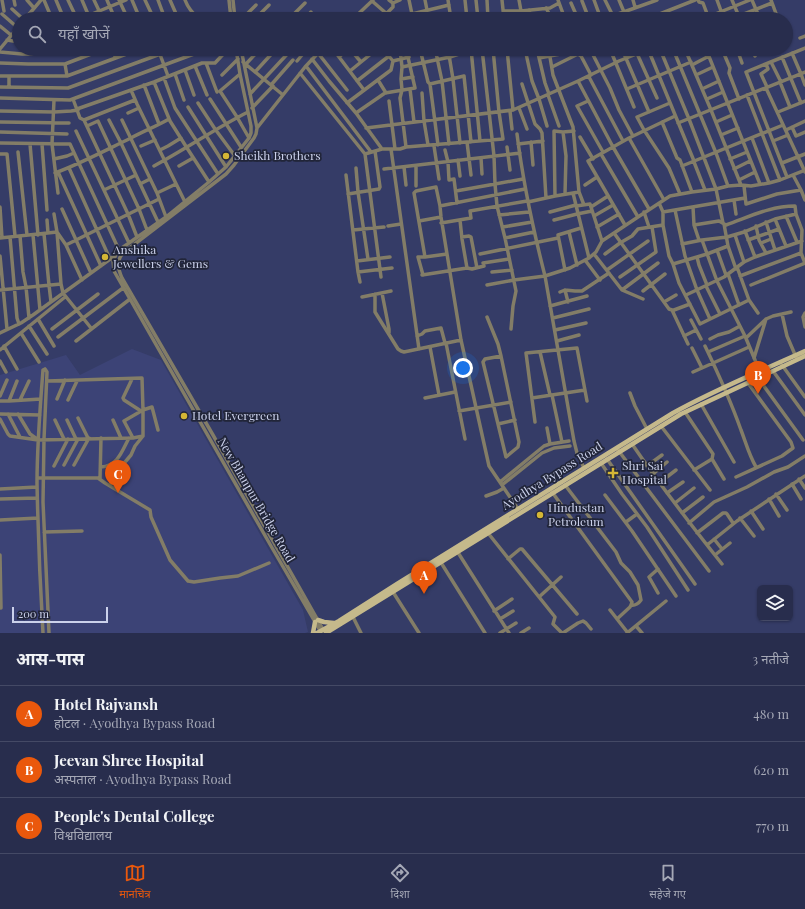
<!DOCTYPE html>
<html lang="hi">
<meta charset="utf-8">
<style>
body{margin:0;font-family:"Playfair Display","Noto Sans Devanagari",serif;background:#343957;color:#f1f3f6}
.controls{position:absolute;right:12px;bottom:12px;display:grid;overflow:hidden;border-radius:6px;box-shadow:0 1px 3px #0004}
.controls button{width:36px;height:36px;display:grid;place-items:center;padding:0;border:0;border-bottom:1px solid #444965;background:#282d4d;color:#f1f3f6;font:20px sans-serif}
.scale{position:absolute;left:12px;bottom:10px;width:96px;box-sizing:border-box;padding-left:4px;border:2px solid #cbd1eb;border-top:0;font-size:11px;line-height:14px;white-space:nowrap;color:#cbd1eb;-webkit-text-stroke:3px #212539;paint-order:stroke}
.you{position:absolute;left:463px;top:368px;width:14px;height:14px;margin:-10px;border:3px solid #fff;border-radius:50%;background:#1a73e8;box-shadow:0 0 0 6px #1a73e833}
.badge{display:grid;place-items:center;width:26px;height:26px;border-radius:50%;background:#ea580c;color:#fff;font-size:13px;font-weight:700}
.pin{position:absolute;translate:-50% -33px;filter:drop-shadow(0 1px 2px #0008)}
.pin::after{content:'';position:absolute;top:21px;width:14px;height:12px;background:inherit;clip-path:polygon(0 0,100% 0,50% 100%)}
.list{margin:0;padding:0;list-style:none}
h2{display:flex;justify-content:space-between;align-items:center;height:52px;margin:0;padding:0 16px;font-size:17px}
h2 small{font-size:13px;font-weight:400;color:#a5a8b6}
.list li{display:grid;grid-template-columns:26px 1fr auto;gap:12px;align-items:center;box-sizing:border-box;height:56px;padding:0 16px;border-top:1px solid #444965}
.list b{display:block;font-size:15px;white-space:nowrap}
.list p{margin:0;font-size:13px;white-space:nowrap;color:#a5a8b6}
.list em{font-size:13px;font-style:normal;color:#a5a8b6}
.icon{flex:none;width:22px;height:22px;fill:none;stroke:currentColor;stroke-width:2;stroke-linecap:round;stroke-linejoin:round}
.map{position:relative;flex:none;width:805px;height:633px;overflow:hidden}
.search{position:absolute;background:#282d4d;box-shadow:0 1px 3px #0004;left:12px;right:12px;top:12px;height:44px;display:flex;align-items:center;gap:10px;box-sizing:border-box;padding:0 14px;border-radius:22px;color:#a5a8b6;font-size:15px}
.sheet{height:220px;background:#282d4d}
nav{display:flex;justify-content:space-around;align-items:center;box-sizing:border-box;height:56px;border-top:1px solid #444965;background:#282d4d;font-size:11px;color:#a5a8b6}
nav a{display:grid;justify-items:center;gap:2px}
nav .on{color:#ea580c}
.map>svg:first-child{display:block}
.built{fill:#3c4376}
.lines{fill:none;stroke-linecap:round;stroke-linejoin:round}
.minor{stroke:#837d67;stroke-width:3.5}
.major{stroke:#c5b98b;stroke-width:4.5}
.poi-dot{fill:#d4b635;stroke:#212539;stroke-width:1.5}
.labels{text-anchor:middle;stroke-width:3.5;stroke-linejoin:round;paint-order:stroke}
.poi-label{font-size:12px;fill:#cbd1eb;stroke:#212539;text-anchor:start}
.street-label{font-size:12px;fill:#cbd1eb;stroke:#212539}
</style>
<div class="map">
<svg width="805" height="633" viewBox="0 0 805 633">
<rect width="100%" height="100%" fill="#353c67"/>
<path class="built" d="M132,349L161,360L303,610L308,632L305,633H0V375L66,355L80,375Z"/>
<g class="lines">
<path class="minor" d="M2,0L4,11
M14,0L15,5
M27,0L34,8
M44,0L52,19
M56,0L64,19
M68,0L77,19
M82,0L90,19
M94,0L103,19
M107,0L115,19
M119,0L126,15
M132,0L140,19
M145,0L154,19
M158,0L164,16
M170,0L177,16
M185,0C188,8 192,13 199,19
M229,0L231,19
M233,0L235,19
M409,0L413,19
M425,0L427,10
M448,0L451,19
M465,0L467,19
M476,0L478,19
M487,0L488,19
M502,0L504,19
M519,0L521,11
M558,0L565,19
M594,0L601,19
M605,0L613,16
M619,0L624,12
M633,0L635,7
M698,0L699,2L703,3L709,19
M717,0L724,19
M732,0L740,19
M752,0L760,19
M771,0L778,19
M372,1L387,14
M582,1L589,19
M393,3L400,0
M571,3L578,19
M546,8L552,19
M12,9L23,19
M529,10L531,19
M503,11H521L550,8L559,3
M517,11L518,19
M2,14L18,28
M739,16L772,3
M180,17L181,19
M672,17L673,19
M25,19L41,0
M80,19L126,0
M242,19L256,5
M255,19L269,5
M289,19L305,3
M305,19L311,12
M353,19L373,0
M381,19L393,7V3L389,0
M398,19L397,16L412,14L449,5
M604,19L657,0
M647,19L695,0
M684,19L693,15L699,19
M703,19L750,0
M0,26L11,35
M800,38L805,36
M786,39L788,44
M7,40L19,42
M0,49L19,26
M65,49L66,53
M76,49L77,50
M111,49L116,58
M122,49L124,55
M158,49L168,76
M236,49L240,74L251,126V133L249,138L226,167L209,182L166,217L119,250L113,260L114,271L271,546L321,632
M241,49L257,128L256,134L254,138L234,165L226,174L123,253C116,261 118,269 122,278L213,435L324,631
M283,49L288,53
M333,49L364,90
M350,49L361,62
M383,49L393,61L409,57
M400,49L402,67L401,79L402,90L400,98L406,147
M420,49L428,82L430,84L464,76L471,142
M448,49L453,79L460,143
M471,49L480,141
M482,49L494,156L495,184L497,206L505,238L516,291L513,306L511,329
M507,49L513,110
M525,49L532,81L539,99
M537,49L545,83L549,94
M590,49L610,88L619,110L633,136
M610,49L634,107
M622,49L649,112
M635,49L657,98
M648,49L694,161
M660,49L689,119L716,189L723,223
M673,49L716,153L728,186
M685,49L711,110L741,185
M706,49L760,184
M722,49L730,68L729,73L739,99
M737,49L742,63
M752,49L755,56
M771,49L772,53
M0,52L22,54H61
M577,52L578,54L581,56L591,75
M318,53L347,90
M421,53L434,50L436,53L442,81L449,144
M792,53L801,74
M688,55L700,49
M339,57L348,49
M550,57L553,75L573,127L579,192L573,193L589,258
M782,57L801,103
M539,58L566,53
M312,59L329,81L356,113L382,149
M297,61L307,49
M243,62L283,95
M771,62L781,82
M0,63L28,64H65L99,51
M206,63L217,92
M65,64L67,76
M246,64L260,49
M766,64L768,69L761,74L767,87
M692,65L709,56
M195,66L207,95
M306,66L371,152
M402,67L450,57L471,50
M552,67L578,54L577,49
M185,70L194,95
M350,71L377,49
M255,72L276,49
M300,73L365,154L381,277
M175,74L184,100
M240,74L220,91L237,117L249,138
M801,74L805,85
M222,75L238,59
M696,75L713,67
M0,76H67L140,49
M589,77L623,141
M164,78L175,108L218,174
M401,79L413,77
M378,80L386,93
M357,81L389,56
M578,81L613,147L649,209
M154,82L170,121L187,148L209,182
M780,82L790,107
M430,84L438,145
M522,84L535,124L540,129L542,133L546,198
M144,85L159,124
M271,85L293,60
M0,87L68,88L174,49
M9,87V76
M766,88L805,172
M410,89L414,122
M627,89L691,62
M702,89L719,81
M131,90L137,104L185,202
M422,93L424,121L428,145
M250,94L292,49
M548,95L559,126
M747,95L780,180
M0,98L70,100L202,51
M73,99L80,118L84,120L128,214L137,237
M210,99L241,147
M539,99L547,126
M707,99L723,92
M54,100L52,144L58,193
M389,101L395,149
M588,101L577,106L603,152
M198,103L215,129L235,156
M347,103L391,70L393,61
M670,103L637,117L644,130L669,168L680,194
M188,107L226,167
M252,108L273,86
M519,108L527,129
M77,109L154,82L202,63H215L228,49
M0,111L54,112L71,111L78,110
M510,111L512,129
M778,112L805,101
M128,113L139,108
M356,113L385,93L415,88L407,53
M84,120L135,100
M109,120L121,143L158,222
M122,120L157,193L166,217
M0,122L69,123
M662,122L677,158L680,160L692,192
M716,122L732,115
M678,123L805,72
M87,126L98,121L139,209L147,230
M792,127L796,136L805,132
M257,128L305,67L322,49
M366,128L513,110L578,81L619,61L649,49
M786,130L805,121
M76,131L129,243
M0,132L67,134
M517,134C523,182 533,229 545,276L570,268L589,258L596,252L602,241L638,217L670,196L692,192L716,189L728,186L741,185L751,186L769,183L780,180L805,170
M721,135L738,128
M580,137L593,159
M629,138L664,200
M752,138L769,183
M773,141L788,135
M467,142L471,175
M531,142L533,165
M0,143L70,144L119,250
M30,144L38,235
M42,144L47,210
M518,144L543,141
M141,146L155,140
M434,146L439,179
M507,147L510,170
M391,149L419,349
M160,150L168,146L181,138
M445,150L448,162L449,180L454,179L457,203
M18,152L27,235
M0,154H7L15,236
M365,154L382,149H400L406,147L503,139L499,112L493,49
M601,154L638,217
M481,158L482,174
M54,159L67,156L74,153
M730,159L747,152
M458,160L460,176
M694,162L705,190
M782,163L805,154
M154,166C186,149 216,128 248,112
M179,166L193,158
M682,166L783,125
M404,167L406,185
M69,168L110,259
M356,168L358,192L368,259
M384,169L520,153
M734,169L750,161
M58,172L101,266
M55,173C82,163 106,150 131,138C144,131 157,126 169,119
M346,175L358,272
M793,175L801,190L805,200
M787,177L746,72L805,48
M739,180L755,172
M140,184L150,179
M585,185L597,177
M416,186V166
M744,186L746,204L777,194L801,190
M104,190L136,175
M456,191L495,184L523,179
M579,192L584,205
M157,193L176,184
M348,194L379,189L380,187L375,151
M565,194L566,156L563,132L574,131
M555,196L554,131L563,132
M734,200L736,214
M528,202L555,196L573,193
M659,203L663,212V225L669,256L673,264L679,283L700,324L749,300
M440,206L525,189
M576,206L590,204L602,241
M0,207L2,238
M591,207L608,196
M693,207L694,225L699,240
M62,209L91,273
M675,210L685,256L697,290L710,319
M550,212L576,205
M644,212L649,227
M663,212L745,198
M54,214L57,232L61,284L63,293L91,328
M499,215L529,212
M594,216L613,205
M786,216L797,242
M775,219L786,246
M47,220L48,233
M460,220L462,239L467,268
M554,220L577,214L592,211
M419,221L441,217
M766,222L775,250
M441,223L471,218L470,211L527,201
M724,224L728,246L736,269
M625,225L588,161L629,138L675,116
M694,225L719,221L726,225C749,217 770,206 795,206L796,214L802,230L801,253L805,263
M388,226L401,224
M756,226L759,240L766,253
M503,227L532,222
M597,227L619,214
M353,230L384,227
M745,231L755,257
M569,232L577,265
M614,233L669,309L672,310H674L690,304
M44,234L49,285
M33,235L40,310
M735,235L744,262
M20,236L23,272L26,287L29,318
M10,237L17,318L19,324
M462,237L469,236L471,237L477,268
M727,237L744,232L775,219L796,214
M0,238L57,232L66,245L82,280
M505,238L534,232
M702,240L717,281L745,336L760,372
M748,240L779,229
M761,243L771,239
M682,244L702,240L727,237
M66,245L159,199
M717,250L726,275
M480,254L558,238
M594,254L622,290L643,299
M605,254L620,243L632,236L638,229L663,225
M0,256L7,329
M425,257L447,254
M697,257L699,265L707,285
M585,260L600,280
M357,261L390,257
M483,263L509,259
M673,264L707,254L728,246
M737,267L749,300L758,313
M565,270L558,235L581,228
M607,270L648,241
M492,272L512,270
M728,274L739,305
M422,275L467,268L472,269L484,266
M423,275L418,257H425L414,193L416,191L436,187L440,206L441,217L461,340L489,466L518,509
M740,276L801,253
M620,277L656,252L652,227
M360,282L358,272L392,268
M49,285L51,302
M487,285L514,280L545,276L574,441L577,453L584,468
M751,285L805,263
M706,286L720,314
M0,290L61,284
M565,290L568,302
M622,290L658,263
M643,291L665,274
M560,292L565,290L575,291H582L609,273
M382,293L389,329V333
M375,294V312L398,349L401,351L404,352L461,340
M686,295L724,277L744,262L755,257L802,241
M362,297L391,291
M664,302L676,295
M550,306L587,296
M672,310L688,344
M805,313L803,317L805,327
M782,314L787,336L796,357
M487,317L498,344L501,356L519,442L518,447L506,457L483,362L485,359L501,356
M553,318L589,309
M38,319L54,346
M691,320L701,339
M29,326L47,354
M52,329L98,294
M555,330L586,323
M0,333L21,323L33,315L113,257
M21,333L39,362
M417,336L422,334L425,331L441,328L445,343
M684,336L696,330
M58,337L123,288
M746,338L766,319L773,316L791,312
M710,339L718,335L729,332L740,326
M76,341L130,299
M557,341L579,335
M446,343L465,439
M4,346L17,369
M705,346C718,373 731,402 741,430C746,443 749,455 756,467
M430,347L439,395
M692,348L702,368
M0,350L65,297
M540,352L550,395
M708,352L745,336
M754,358L766,319
M0,361L6,372
M782,365L805,397
M45,369L47,372L44,439L43,502L49,633
M773,371L805,415
M693,372L749,347
M758,378L803,440
M132,379L123,398L124,400L141,411
M630,393L635,406L647,429
M552,395L562,442
M0,396L7,380
M425,398L455,392
M532,398L585,390
M57,399L65,380
M20,400L29,381
M68,400L77,381
M0,401H9L41,399
M9,401L17,381
M701,404L734,462
M459,411L511,402
M685,412L713,454L712,459L694,470
M0,414L40,415
M8,414L20,437
M18,414L30,434L37,439
M78,418L88,438
M0,419L8,434L10,436L38,440L133,438L143,436V410L142,378L47,381
M55,420L64,439
M67,420L76,439
M113,420L121,438
M535,422L526,353L577,348L587,401
M498,424L515,420
M661,426L710,490
M547,428L550,444
M133,438L124,421L143,410L152,407L158,430
M632,444C660,485 691,525 722,564
M618,450L709,571
M607,459L695,584
M712,459L724,479
M601,463L622,494L647,527L688,590
M64,465L78,439
M74,465L89,438
M54,466L68,439
M647,466L662,455
M101,467C118,466 122,451 129,438
M653,474L667,462
M736,477L782,456L793,448L791,442L748,383
M37,478H98L105,483L150,510L151,517L170,560L188,581L194,582L220,578L238,576L269,563
M100,479L101,438
M799,479L805,488
M500,482L544,446L550,444L569,441
M659,483L676,470
M792,484L801,499
M502,485L542,453L554,448L570,446
M565,485L616,552L621,563L630,572L638,585L641,600C639,603 635,606 631,605
M110,486L120,468L131,455L135,446L143,436
M0,489L37,487
M552,492L632,602L631,605L630,607L617,619
M667,493L683,482
M776,494L787,510
M605,495L632,531L676,596
M486,496L497,492L504,488
M0,499L37,498
M769,499L779,516
M675,503L694,488
M751,511L763,529
M682,513L703,497
M740,518L754,536
M0,520L38,518
M626,522L637,514
M689,523L714,502L747,487L774,472L788,467L805,456
M44,532L82,531
M488,533L555,617L553,624L562,633
M697,533L723,513H726L727,514L733,523
M714,539L722,549
M707,545L737,521L805,476
M457,551L509,633
M0,555L1,608
M715,555L730,543
M508,559L520,549H522L577,614
M440,561L485,633
M658,569L649,577L658,593
M393,592L419,633
M539,597L561,577
M610,610L628,633
M494,611L512,599
M353,617L361,633
M500,619L513,611
M636,626L642,633
M43,633C40,583 38,533 37,483C37,445 40,408 43,370L45,369
M500,633L516,623
M521,633L529,628
M563,633L578,623L583,621L586,623L591,629
M627,633L666,601"/>
<path class="major" d="M318,620L324,622L334,623
M313,633L315,622
M317,633L339,621L397,584L673,413C716,389 761,371 805,351
M326,633L681,414L805,356"/>
</g>
<g class="poi-dot">
<circle cx="226" cy="156" r="4"/>
<circle cx="105" cy="257" r="4"/>
<circle cx="184" cy="416" r="4"/>
<path d="M611 467h4v4h4v4h-4v4h-4v-4h-4v-4h4z"/>
<circle cx="540" cy="515" r="4"/>
</g>
<g class="labels">
<g class="poi-label">
<text x="234" y="160">Sheikh Brothers</text>
<text x="113" y="254">Anshika<tspan x="113" dy="14">Jewellers &amp; Gems</tspan></text>
<text x="192" y="420">Hotel Evergreen</text>
<text x="622" y="470">Shri Sai<tspan x="622" dy="14">Hospital</tspan></text>
<text x="548" y="512">Hindustan<tspan x="548" dy="14">Petroleum</tspan></text>
</g>
<g class="street-label">
<text transform="translate(552 476) rotate(-32)" y="4">Ayodhya Bypass Road</text>
<text transform="translate(256 500) rotate(60)" y="4">New Bhanpur Bridge Road</text>
</g>
</g>
</svg>
<div class="controls">
<button><svg class="icon" aria-label="layers" viewBox="0 0 24 24"><path d="M12 4l9 5-9 5-9-5zM3 14l9 5 9-5"/></svg></button>
</div>
<div class="scale">200 m</div>
<div class="you"></div>
<div class="pin badge" style="left:424px;top:594px">A</div>
<div class="pin badge" style="left:758px;top:394px">B</div>
<div class="pin badge" style="left:118px;top:493px">C</div>
<div class="search"><svg class="icon" aria-label="search" viewBox="0 0 24 24"><circle cx="10" cy="10" r="6"/><path d="M15 15l6 6"/></svg>यहाँ खोजें</div>
</div>
<section class="sheet">
<h2>आस-पास<small>3 नतीजे</small></h2>
<ul class="list">
<li><span class="badge">A</span><div><b>Hotel Rajvansh</b><p>होटल · Ayodhya Bypass Road</p></div><em>480 m</em></li>
<li><span class="badge">B</span><div><b>Jeevan Shree Hospital</b><p>अस्पताल · Ayodhya Bypass Road</p></div><em>620 m</em></li>
<li><span class="badge">C</span><div><b>People's Dental College</b><p>विश्वविद्यालय</p></div><em>770 m</em></li>
</ul>
</section>
<nav>
<a class="on"><svg class="icon" aria-label="map" viewBox="0 0 24 24"><path d="M3 6l6-2 6 2 6-2v14l-6 2-6-2-6 2zM9 4v14M15 6v14"/></svg>मानचित्र</a>
<a><svg class="icon" aria-label="directions" viewBox="0 0 24 24"><path d="M12 3l9 9-9 9-9-9zM9 14v-3h6M13 9l2 2-2 2"/></svg>दिशा</a>
<a><svg class="icon" aria-label="saved" viewBox="0 0 24 24"><path d="M7 4h10v16l-5-4-5 4z"/></svg>सहेजे गए</a>
</nav>
